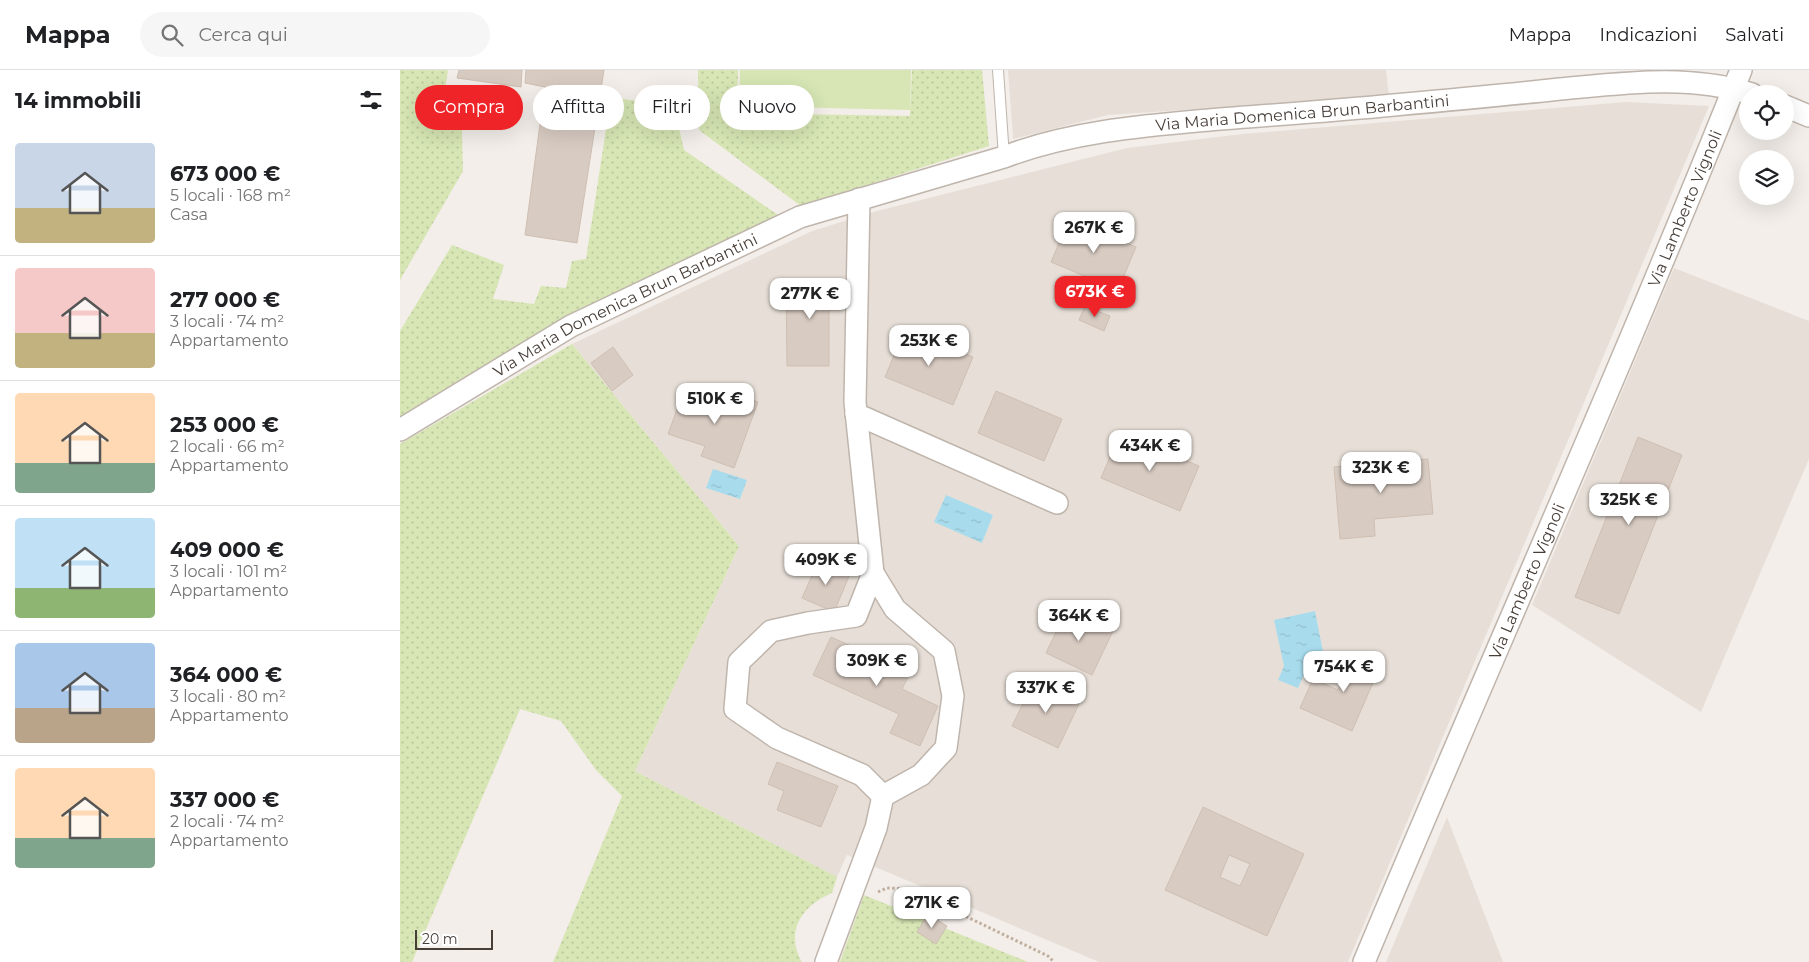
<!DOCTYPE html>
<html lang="it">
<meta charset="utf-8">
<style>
body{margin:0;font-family:Montserrat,sans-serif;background:#f6f6f6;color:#202124;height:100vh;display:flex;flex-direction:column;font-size:19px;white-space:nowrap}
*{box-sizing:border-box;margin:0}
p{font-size:16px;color:#757577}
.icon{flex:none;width:28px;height:28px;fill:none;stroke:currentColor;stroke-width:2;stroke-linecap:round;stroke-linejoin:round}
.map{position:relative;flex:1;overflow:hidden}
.panel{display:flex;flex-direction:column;background:#fff;width:400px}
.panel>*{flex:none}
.hud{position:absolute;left:15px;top:15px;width:475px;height:45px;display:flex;gap:10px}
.controls{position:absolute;left:1339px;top:15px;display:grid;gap:10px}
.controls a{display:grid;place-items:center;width:55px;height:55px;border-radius:50%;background:#fff;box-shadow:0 5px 20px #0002;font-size:25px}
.scale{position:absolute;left:15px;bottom:12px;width:78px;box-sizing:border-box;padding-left:5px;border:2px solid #473e38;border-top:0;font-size:14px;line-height:18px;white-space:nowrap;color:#473e38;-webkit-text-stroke:4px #fff;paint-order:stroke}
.price{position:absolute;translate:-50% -42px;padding:0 11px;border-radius:10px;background:#fff;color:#222;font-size:16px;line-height:32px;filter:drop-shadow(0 1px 2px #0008)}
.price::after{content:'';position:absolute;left:50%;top:30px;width:15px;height:11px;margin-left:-8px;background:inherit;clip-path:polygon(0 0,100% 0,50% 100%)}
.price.active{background:#ef2428;color:#fff}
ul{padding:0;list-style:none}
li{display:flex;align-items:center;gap:15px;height:125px;padding:0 15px}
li+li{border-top:1px solid #e0e0e0}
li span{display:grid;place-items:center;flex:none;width:140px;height:100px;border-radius:5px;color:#555}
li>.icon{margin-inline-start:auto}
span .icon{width:60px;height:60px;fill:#fffc;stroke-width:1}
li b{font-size:21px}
h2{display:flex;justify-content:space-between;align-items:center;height:60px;padding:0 15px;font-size:21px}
.tag{padding:0 18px;border-radius:22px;background:#fff;box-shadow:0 5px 20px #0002;font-size:18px;line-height:45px}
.tag.active{background:#ef2428;color:#fff}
header{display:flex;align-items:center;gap:30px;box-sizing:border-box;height:70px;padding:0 25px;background:#fff;border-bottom:1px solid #e0e0e0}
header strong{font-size:24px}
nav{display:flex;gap:28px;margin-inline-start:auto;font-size:18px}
.search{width:350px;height:45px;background:#f6f6f6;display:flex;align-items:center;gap:12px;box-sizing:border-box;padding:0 18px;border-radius:28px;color:#757577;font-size:19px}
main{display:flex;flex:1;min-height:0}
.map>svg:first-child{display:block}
.residential{fill:#e7dfd7}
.green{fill:url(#green-dots)}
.pitch{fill:#d7e6b4}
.water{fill:url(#water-ripples)}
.building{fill:#d8cbc2;stroke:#cfbfb2;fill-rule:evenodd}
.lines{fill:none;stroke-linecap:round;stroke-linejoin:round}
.service-casing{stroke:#bfb5ac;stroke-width:12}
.minor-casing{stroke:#bfb5ac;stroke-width:24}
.path{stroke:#c0ae9e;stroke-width:3;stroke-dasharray:2.5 2.5;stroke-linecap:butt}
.service{stroke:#fff;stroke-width:10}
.minor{stroke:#fff;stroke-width:21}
.labels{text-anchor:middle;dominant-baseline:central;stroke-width:5;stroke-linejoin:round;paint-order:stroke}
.street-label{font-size:16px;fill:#473e38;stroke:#fff}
</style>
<header>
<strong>Mappa</strong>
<div class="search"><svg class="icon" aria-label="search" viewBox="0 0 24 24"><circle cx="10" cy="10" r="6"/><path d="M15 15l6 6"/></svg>Cerca qui</div>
<nav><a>Mappa</a><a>Indicazioni</a><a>Salvati</a></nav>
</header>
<main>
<section class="panel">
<h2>14 immobili<svg class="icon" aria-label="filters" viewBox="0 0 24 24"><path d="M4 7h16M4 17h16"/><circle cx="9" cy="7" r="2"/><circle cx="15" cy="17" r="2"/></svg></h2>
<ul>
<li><span style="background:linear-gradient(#c9d6e8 65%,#c2b280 0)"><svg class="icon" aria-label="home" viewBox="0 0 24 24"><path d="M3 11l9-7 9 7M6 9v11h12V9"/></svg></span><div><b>673 000 €</b><p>5 locali · 168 m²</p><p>Casa</p></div></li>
<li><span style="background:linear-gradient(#f6c9c9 65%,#c2b280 0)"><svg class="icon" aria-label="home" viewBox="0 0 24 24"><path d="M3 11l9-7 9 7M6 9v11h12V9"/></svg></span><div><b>277 000 €</b><p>3 locali · 74 m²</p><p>Appartamento</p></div></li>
<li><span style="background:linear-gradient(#ffd9b3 70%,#7fa58c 0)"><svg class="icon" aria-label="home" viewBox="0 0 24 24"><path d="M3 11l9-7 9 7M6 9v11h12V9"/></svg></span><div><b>253 000 €</b><p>2 locali · 66 m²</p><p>Appartamento</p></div></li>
<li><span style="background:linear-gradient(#bfe0f5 70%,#8fb573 0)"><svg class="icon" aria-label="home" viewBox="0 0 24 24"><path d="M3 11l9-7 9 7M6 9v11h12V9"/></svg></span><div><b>409 000 €</b><p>3 locali · 101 m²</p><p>Appartamento</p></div></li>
<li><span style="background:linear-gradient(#a9c7e8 65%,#b9a48a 0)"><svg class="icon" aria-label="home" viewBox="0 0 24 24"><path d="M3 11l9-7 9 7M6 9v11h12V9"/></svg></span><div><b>364 000 €</b><p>3 locali · 80 m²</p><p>Appartamento</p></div></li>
<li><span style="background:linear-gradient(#ffd9b3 70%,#7fa58c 0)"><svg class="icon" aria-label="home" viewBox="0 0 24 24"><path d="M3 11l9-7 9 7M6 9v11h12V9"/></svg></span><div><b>337 000 €</b><p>2 locali · 74 m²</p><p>Appartamento</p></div></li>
</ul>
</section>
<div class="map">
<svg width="1409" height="892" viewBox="0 0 1409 892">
<defs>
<pattern id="green-dots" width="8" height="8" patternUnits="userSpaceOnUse" patternTransform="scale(1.25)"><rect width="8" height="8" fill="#d7e6b4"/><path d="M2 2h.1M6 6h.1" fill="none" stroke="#bac69c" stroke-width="1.8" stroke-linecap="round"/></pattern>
<pattern id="water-ripples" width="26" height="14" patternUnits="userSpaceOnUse" patternTransform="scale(1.25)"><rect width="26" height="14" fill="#a8dced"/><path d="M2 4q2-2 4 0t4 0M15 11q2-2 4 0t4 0" fill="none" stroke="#92becc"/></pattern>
</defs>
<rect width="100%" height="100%" fill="#f3eee9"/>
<path class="residential" d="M608,0H986L989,26L708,45L613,69Z
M1226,32L1309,36L948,892H699L447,785L437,807L235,701L339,476L172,274L412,161L477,141L727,78L842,64Z
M1274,198L1409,251V389L1301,642L1132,535Z
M1047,747L1103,892H986Z"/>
<path class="green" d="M0,0H48L44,26L61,29L63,101L0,210Z
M298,0H338L337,43L510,46L512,0H582L589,76L401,136L299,60Z
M211,27L274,37L284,80L381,147L0,349V261L52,175L104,195L93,229L134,234L141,216L166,218L172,191L186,189Z
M172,274L339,476L235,701L437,807L432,823C403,835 384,861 402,892H153L222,726L196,700L161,651L120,639L12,892H0V374Z
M464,825L628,892H440Z"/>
<path class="pitch" d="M340,0H511L510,40L339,36Z"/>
<path class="water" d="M313,399L347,410L340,429L306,418Z
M546,425L593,445L582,473L534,452Z
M915,541L924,587L941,594L934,609L907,598L898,618L878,610L884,596L874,550Z"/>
<path class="building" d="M59,0H122L121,17L57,8Z
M126,0H204L177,173L125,165L145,17L125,13Z
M669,149L736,177L718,220L651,192Z
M442,210V240H429V296H387L386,211Z
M685,236L710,246L704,261L679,250Z
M505,259L573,287L553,335L485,307Z
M213,277L233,305L212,321L191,293Z
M284,320L321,333L325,321L358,332L334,398L301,386L305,376L268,364Z
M596,321L662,349L644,391L578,363Z
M720,363L799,396L780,441L701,408Z
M1238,367L1282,385L1219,544L1175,527Z
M1028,389L1033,444L974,449L975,466L940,469L934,397Z
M419,490L450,504L434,542L402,528Z
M667,539L713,561L692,605L646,583Z
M431,567L510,603L502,619L538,636L520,676L490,663L499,644L413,605Z
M955,581L982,592L952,661L900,638L913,609L938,620Z
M634,611L680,632L658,678L612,656Z
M377,692L438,716L421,757L377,740L384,721L368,714Z
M803,737L904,784L867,866L765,820ZM829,785L850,794L840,816L820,807Z
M528,844L547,856L536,874L517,862Z"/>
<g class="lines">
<defs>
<path id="service" d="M598,0L604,87"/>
<g id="minor">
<path d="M1385,36L1409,46"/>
<path d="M459,129L455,332L473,503L456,546L408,553L371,561L339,592L335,639L377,668L462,705L483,726"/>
<path d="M456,344L657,433"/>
<path id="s1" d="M0,360L171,256L400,147L604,87C669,62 741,56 809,50C871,45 933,41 994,35C1050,30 1105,25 1160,19C1225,13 1289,4 1352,24"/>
<path d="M473,503L495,539L544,581L553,626L546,678L521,705L483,726"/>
<path d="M426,892L476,758L483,726"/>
<path id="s2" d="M964,892C1089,594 1221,300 1341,0"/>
</g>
</defs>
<use href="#service" class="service-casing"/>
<use href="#minor" class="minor-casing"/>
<path class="path" d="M478,822L487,818L509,819L648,886L654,892"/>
<use href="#service" class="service"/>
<use href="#minor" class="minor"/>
</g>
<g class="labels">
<g class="street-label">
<text stroke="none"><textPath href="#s1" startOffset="969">Via Maria Domenica Brun Barbantini</textPath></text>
<text stroke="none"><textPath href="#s2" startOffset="819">Via Lamberto Vignoli</textPath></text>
<text stroke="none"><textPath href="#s1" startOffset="258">Via Maria Domenica Brun Barbantini</textPath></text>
<text stroke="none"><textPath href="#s2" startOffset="414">Via Lamberto Vignoli</textPath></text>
</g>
</g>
</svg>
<div class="controls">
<a><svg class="icon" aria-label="locate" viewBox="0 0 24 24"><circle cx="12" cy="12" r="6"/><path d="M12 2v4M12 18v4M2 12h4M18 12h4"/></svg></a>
<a><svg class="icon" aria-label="layers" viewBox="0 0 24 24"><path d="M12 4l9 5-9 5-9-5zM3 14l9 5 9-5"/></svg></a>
</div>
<div class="scale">20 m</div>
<b class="price" style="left:694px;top:184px">267K €</b>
<b class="price active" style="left:695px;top:248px">673K €</b>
<b class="price" style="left:410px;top:250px">277K €</b>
<b class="price" style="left:529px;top:297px">253K €</b>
<b class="price" style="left:315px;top:355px">510K €</b>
<b class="price" style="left:750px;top:402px">434K €</b>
<b class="price" style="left:981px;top:424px">323K €</b>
<b class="price" style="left:1229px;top:456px">325K €</b>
<b class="price" style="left:426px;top:516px">409K €</b>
<b class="price" style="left:679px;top:572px">364K €</b>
<b class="price" style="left:477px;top:617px">309K €</b>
<b class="price" style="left:944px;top:623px">754K €</b>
<b class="price" style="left:646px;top:644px">337K €</b>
<b class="price" style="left:532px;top:859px">271K €</b>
<div class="hud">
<a class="tag active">Compra</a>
<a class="tag">Affitta</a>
<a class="tag">Filtri</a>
<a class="tag">Nuovo</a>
</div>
</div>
</main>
